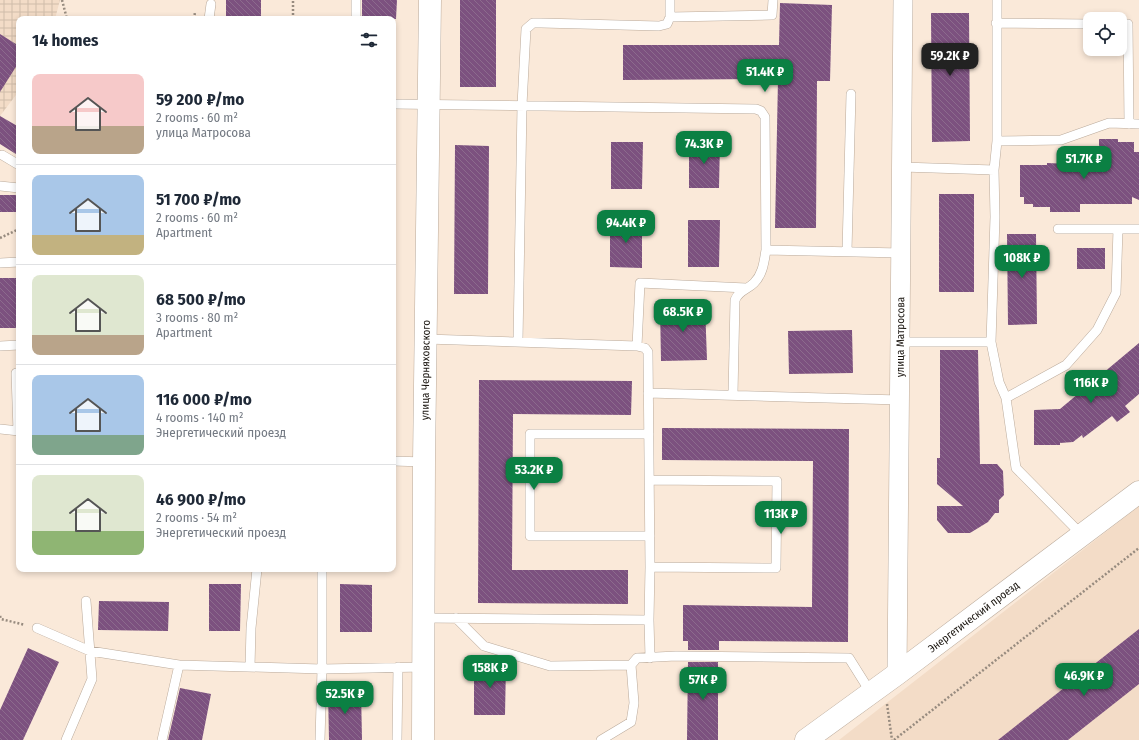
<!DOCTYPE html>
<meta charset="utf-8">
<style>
body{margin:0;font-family:"Fira Sans Condensed",sans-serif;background:#f2f2f3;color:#1f2937;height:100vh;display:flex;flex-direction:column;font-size:15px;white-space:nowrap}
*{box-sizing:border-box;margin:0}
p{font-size:13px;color:#747a83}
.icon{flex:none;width:22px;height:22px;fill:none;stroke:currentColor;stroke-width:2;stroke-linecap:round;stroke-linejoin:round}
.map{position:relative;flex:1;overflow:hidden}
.drawer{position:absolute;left:16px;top:16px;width:380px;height:556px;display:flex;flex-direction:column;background:#fff;border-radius:8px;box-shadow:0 2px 6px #0003}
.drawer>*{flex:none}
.tools{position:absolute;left:1083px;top:12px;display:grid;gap:8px}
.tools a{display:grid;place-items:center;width:44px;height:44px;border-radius:8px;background:#fff;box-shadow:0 2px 6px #0003;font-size:20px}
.price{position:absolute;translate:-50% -34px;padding:0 9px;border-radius:8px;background:#0b8043;color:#fff;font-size:13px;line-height:26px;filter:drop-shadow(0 1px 2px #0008)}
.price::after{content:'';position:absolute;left:50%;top:24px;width:12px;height:9px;margin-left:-6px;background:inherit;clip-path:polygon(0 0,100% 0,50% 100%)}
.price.on{background:#222;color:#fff}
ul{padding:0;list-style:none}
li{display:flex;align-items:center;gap:12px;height:100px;padding:0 16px}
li+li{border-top:1px solid #e0e1e3}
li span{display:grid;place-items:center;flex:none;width:112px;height:80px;border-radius:8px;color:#555}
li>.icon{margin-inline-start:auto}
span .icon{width:48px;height:48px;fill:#fffc;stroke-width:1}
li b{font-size:17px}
h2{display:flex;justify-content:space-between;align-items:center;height:48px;padding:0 16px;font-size:17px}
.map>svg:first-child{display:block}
.industrial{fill:url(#industrial-grid)}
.built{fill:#f3dcc7}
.building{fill:url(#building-back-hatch)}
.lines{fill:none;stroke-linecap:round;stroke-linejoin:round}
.service-casing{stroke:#baaa9b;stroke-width:10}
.minor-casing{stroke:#baaa9b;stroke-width:20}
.tertiary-casing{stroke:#baaa9b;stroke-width:23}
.path{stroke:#978b7f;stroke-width:2.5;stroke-dasharray:2 2;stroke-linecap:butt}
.service{stroke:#fff;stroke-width:9}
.minor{stroke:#fff;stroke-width:19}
.tertiary{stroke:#fff;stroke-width:22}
.labels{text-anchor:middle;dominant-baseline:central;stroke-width:4;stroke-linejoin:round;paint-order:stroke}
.street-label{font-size:11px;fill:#18130d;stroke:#fff}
</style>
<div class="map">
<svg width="1139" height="740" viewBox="0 0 1139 740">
<defs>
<pattern id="industrial-grid" width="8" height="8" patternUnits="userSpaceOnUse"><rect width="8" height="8" fill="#f3dcc7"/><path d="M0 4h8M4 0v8" fill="none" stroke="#d0bcaa"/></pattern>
<pattern id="building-back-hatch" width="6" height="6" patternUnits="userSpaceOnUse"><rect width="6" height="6" fill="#7c517f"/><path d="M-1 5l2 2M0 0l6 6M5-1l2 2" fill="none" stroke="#8c6b8d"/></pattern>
</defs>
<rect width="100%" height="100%" fill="#fae9d9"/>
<path class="industrial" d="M0,0H60L55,19H19V91L0,116Z"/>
<path class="built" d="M1139,506V740H839Z"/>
<path class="building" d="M226,0H261V19H226Z
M362,0H397L396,19H362Z
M460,0H496V87H460Z
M780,3L832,5L830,81H817L816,228H775L778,79L623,80V45H779Z
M931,13H969L970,141L932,142Z
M0,34L19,46V62L0,92Z
M0,116L19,127V156L0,144Z
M1099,139H1118V142H1134V152H1139V200L1132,197V204H1080V212H1050V207H1033V204H1024V197H1020V165H1047V163L1093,165V162H1099Z
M611,142H643L642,189H611Z
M689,142H720L719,188H689Z
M455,145L489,146L488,294H454Z
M939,194H974V292H939Z
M0,195H19V212H0Z
M610,220H642V268L610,267Z
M688,220H720L719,267H688Z
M1007,234H1036L1037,324L1008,325Z
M1077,248H1105V269H1077Z
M0,278H19V328H0Z
M705,305L707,360L661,361L660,306Z
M852,330L853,373L789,374L788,331Z
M1139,343V394L1125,406L1130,412L1117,422L1112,416L1083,438L1082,435L1073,442L1060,443V445H1034V410L1060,409Z
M940,350H978L980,464H997L1003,471L1004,495L999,500V513H995L988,522L970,533H948L937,520V506H963L937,484V458H940Z
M479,380L632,381L631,415L513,414L512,570H628V604L478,603Z
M662,428L849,429L848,642L719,641V650H688V641H683V605L812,607L813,461L662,460Z
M209,584H241L240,631H209Z
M340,584L372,585V632H340Z
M99,601L169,602L168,631L98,630Z
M1139,629V684L1068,740H998Z
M28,648L59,662L23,740H0V710Z
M688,662H718V740H687Z
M474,664H506L505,715H474Z
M180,688L211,694L202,740H168Z
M361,690L362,740H329L328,691Z"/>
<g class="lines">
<defs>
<path id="service" d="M670,17L772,15L773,0
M209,19L211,4
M356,19V0
M996,23L1090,24
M1120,24H1128L1129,124
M393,104L756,109L761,111L765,117L766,250L901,253
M997,141L1061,140L1109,123L1139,124
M2,155L19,165
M902,167L994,170
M0,186L19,188
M1058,229H1139
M847,251L851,94
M0,263L19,262
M426,339L637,346L645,348L648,352L650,567
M518,342L522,105L526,29L533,23H541L659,26L667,24L670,17V0
M900,342H991L999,382L1006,398
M991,342L995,217L994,170L997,141V0
M0,346L19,345
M637,346L640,283L746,288
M648,393L900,400
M733,394L735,300C739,290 747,290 754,283C763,274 764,262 766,250
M0,429L19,431
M18,431L16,373H19
M649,434H530V536H650
M393,461L424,462
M1082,535L1016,468L1006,398L1066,365L1097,330L1116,293L1118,229
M322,569V669L424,667
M424,618L649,620L650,567L776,568L777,481L650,480
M456,618L484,646L550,666L631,665
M649,620L650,658
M37,628L90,651L179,665
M250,667L251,628L257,569
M66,740L92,679L86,601
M162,740L179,665L322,669L320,740
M397,740L398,667
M601,740L631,722L634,703L631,665L637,658L676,656L849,658L871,693"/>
<g id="minor">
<path id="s1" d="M897,674L903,0"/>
</g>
<g id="tertiary">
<path id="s2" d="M423,740L424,462L430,0"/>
<path id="s3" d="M806,740L897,674L1139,492"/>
</g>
</defs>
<use href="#service" class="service-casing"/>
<use href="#minor" class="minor-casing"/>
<use href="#tertiary" class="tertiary-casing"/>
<path class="path" d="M62,0L67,19
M194,19L195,12
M293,19V0
M0,238L19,229
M0,616L1,619L25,625
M887,704L892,740
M894,740L1139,548"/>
<use href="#service" class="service"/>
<use href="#minor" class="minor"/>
<use href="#tertiary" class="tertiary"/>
</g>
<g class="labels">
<g class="street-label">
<text stroke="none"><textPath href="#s1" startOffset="337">улица Матросова</textPath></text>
<text stroke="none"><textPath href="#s2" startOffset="370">улица Черняховского</textPath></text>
<text stroke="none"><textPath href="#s3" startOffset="208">Энергетический проезд</textPath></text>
</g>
</g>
</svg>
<div class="tools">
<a><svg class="icon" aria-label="locate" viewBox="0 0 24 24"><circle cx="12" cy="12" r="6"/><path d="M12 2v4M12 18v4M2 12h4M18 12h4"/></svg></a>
</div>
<b class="price on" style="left:950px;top:77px">59.2K ₽</b>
<b class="price" style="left:765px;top:93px">51.4K ₽</b>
<b class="price" style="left:704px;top:165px">74.3K ₽</b>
<b class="price" style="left:1084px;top:180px">51.7K ₽</b>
<b class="price" style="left:626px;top:244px">94.4K ₽</b>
<b class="price" style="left:1022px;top:279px">108K ₽</b>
<b class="price" style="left:683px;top:333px">68.5K ₽</b>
<b class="price" style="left:1091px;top:404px">116K ₽</b>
<b class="price" style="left:534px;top:491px">53.2K ₽</b>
<b class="price" style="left:781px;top:535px">113K ₽</b>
<b class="price" style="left:490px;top:689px">158K ₽</b>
<b class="price" style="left:1084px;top:697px">46.9K ₽</b>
<b class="price" style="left:703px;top:701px">57K ₽</b>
<b class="price" style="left:345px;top:715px">52.5K ₽</b>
<section class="drawer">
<h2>14 homes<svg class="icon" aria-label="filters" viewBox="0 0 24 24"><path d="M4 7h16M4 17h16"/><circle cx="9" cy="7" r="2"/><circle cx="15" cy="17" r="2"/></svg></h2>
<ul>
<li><span style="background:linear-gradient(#f6c9c9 65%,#b9a48a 0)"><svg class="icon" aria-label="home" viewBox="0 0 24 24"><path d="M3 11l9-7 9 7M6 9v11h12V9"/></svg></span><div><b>59 200 ₽/mo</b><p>2 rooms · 60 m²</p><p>улица Матросова</p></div></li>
<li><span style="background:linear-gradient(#a9c7e8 75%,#c2b280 0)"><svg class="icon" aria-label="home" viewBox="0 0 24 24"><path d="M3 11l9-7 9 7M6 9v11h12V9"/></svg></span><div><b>51 700 ₽/mo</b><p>2 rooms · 60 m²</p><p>Apartment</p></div></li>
<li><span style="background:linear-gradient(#dfe7d0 75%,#b9a48a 0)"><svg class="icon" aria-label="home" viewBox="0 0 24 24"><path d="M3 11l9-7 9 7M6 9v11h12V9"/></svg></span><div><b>68 500 ₽/mo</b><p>3 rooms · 80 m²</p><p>Apartment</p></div></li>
<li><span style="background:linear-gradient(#a9c7e8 75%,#7fa58c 0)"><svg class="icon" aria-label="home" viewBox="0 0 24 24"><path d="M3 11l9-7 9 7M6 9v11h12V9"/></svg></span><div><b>116 000 ₽/mo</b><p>4 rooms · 140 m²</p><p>Энергетический проезд</p></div></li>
<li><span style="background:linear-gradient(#dfe7d0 70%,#8fb573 0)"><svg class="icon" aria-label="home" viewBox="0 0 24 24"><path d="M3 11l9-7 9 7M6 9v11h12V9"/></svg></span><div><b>46 900 ₽/mo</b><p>2 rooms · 54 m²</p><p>Энергетический проезд</p></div></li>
</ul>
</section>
</div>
